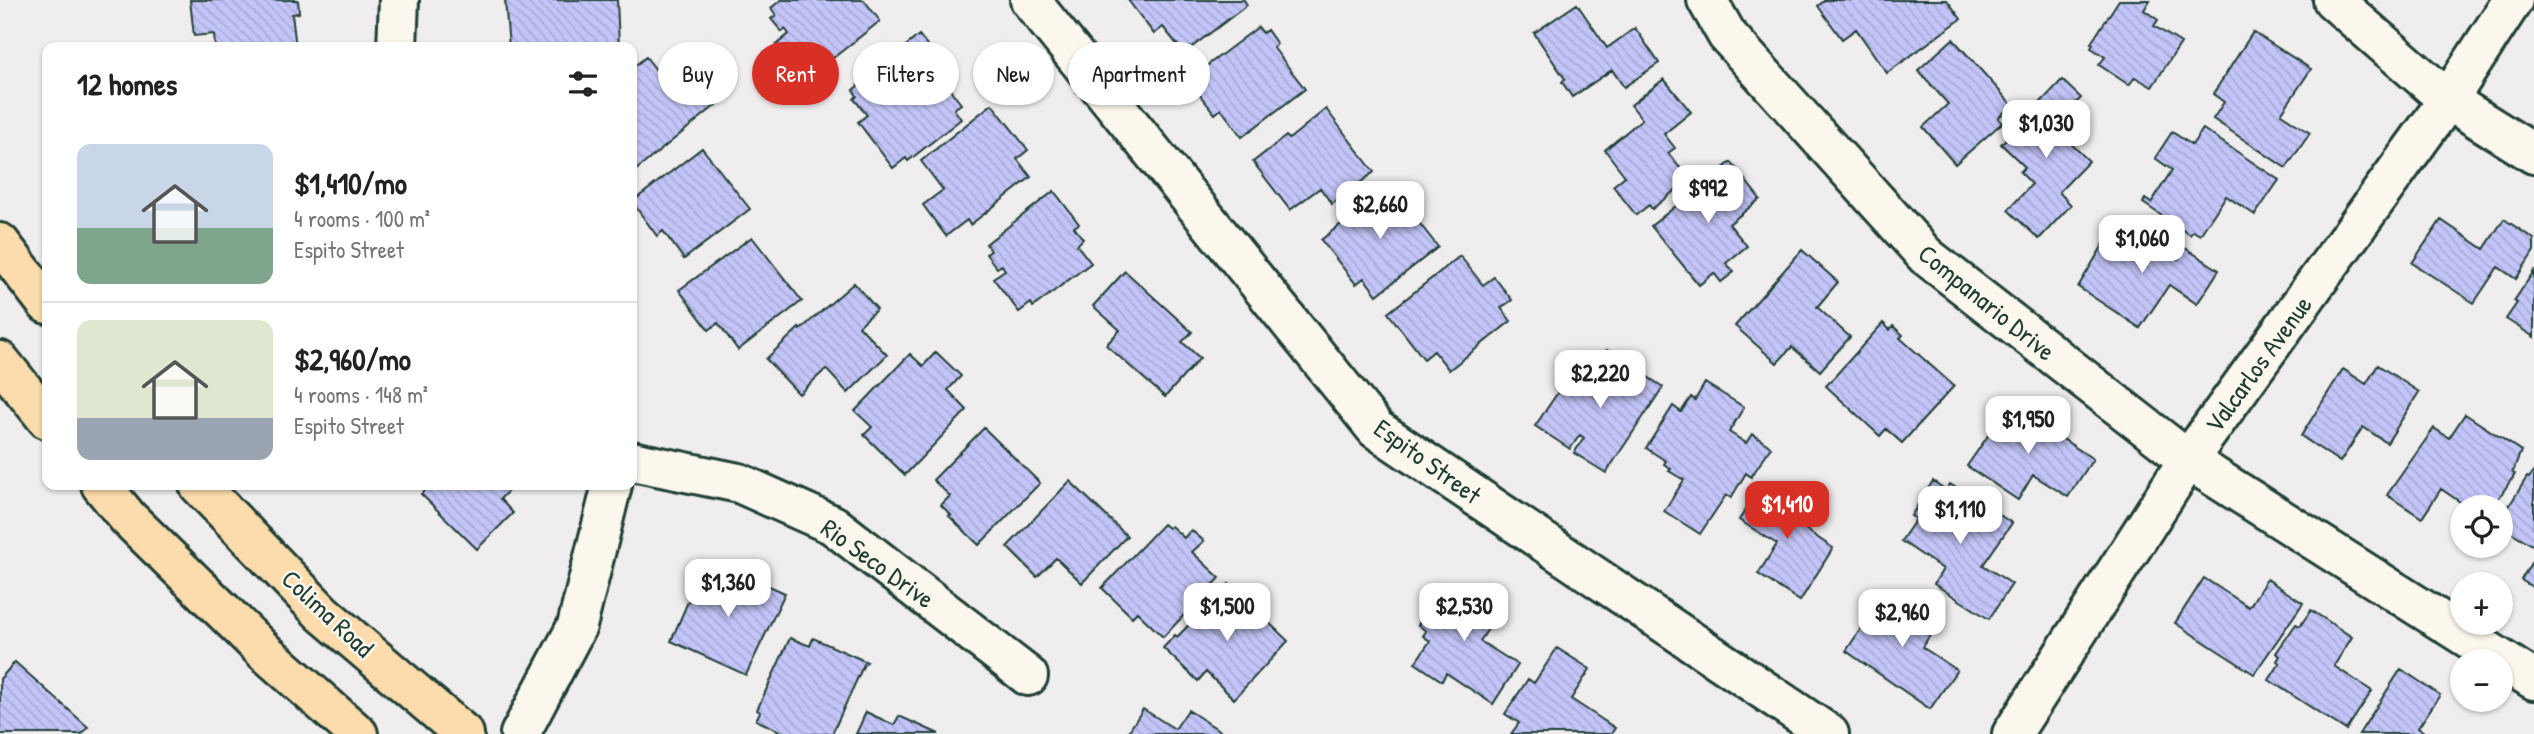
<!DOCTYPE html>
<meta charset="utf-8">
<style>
body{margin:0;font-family:"Patrick Hand",sans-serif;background:#f6f6f6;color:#222;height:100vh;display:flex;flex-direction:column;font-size:26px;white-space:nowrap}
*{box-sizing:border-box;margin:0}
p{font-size:23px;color:#767676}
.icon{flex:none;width:38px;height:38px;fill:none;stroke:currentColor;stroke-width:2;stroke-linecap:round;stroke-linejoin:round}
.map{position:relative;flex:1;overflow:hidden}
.drawer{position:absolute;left:42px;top:42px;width:595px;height:448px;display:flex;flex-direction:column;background:#fff;border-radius:14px;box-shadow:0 2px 5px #0004}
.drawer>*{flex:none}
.hud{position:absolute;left:658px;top:42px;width:665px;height:63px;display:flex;gap:14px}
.fabs{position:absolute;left:2450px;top:495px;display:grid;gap:14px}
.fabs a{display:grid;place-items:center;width:63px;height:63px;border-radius:50%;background:#fff;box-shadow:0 2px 5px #0004;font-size:35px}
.price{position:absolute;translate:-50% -60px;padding:0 16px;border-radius:14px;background:#fff;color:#222;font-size:23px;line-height:46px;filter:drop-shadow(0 2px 4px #0008)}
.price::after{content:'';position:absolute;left:50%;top:42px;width:21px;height:16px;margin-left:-10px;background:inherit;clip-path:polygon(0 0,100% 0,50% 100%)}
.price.current{background:#d93025;color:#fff}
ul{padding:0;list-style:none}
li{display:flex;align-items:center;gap:21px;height:175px;padding:0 35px}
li+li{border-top:2px solid #e0e0e0}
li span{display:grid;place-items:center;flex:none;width:196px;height:140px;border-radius:14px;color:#555}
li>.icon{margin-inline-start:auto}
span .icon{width:84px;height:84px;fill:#fffc;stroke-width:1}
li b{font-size:30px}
h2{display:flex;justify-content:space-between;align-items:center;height:84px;padding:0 35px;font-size:30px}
.pill{padding:0 24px;border-radius:32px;background:#fff;box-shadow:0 2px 5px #0004;font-size:24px;line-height:63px}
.pill.current{background:#d93025;color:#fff}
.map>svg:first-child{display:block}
.building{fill:url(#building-back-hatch);stroke:#1f3d34;stroke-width:2}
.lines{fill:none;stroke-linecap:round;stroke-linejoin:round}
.minor-casing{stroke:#1f3d34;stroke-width:44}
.major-casing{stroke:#1f3d34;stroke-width:44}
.minor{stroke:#fbf7ec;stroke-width:38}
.major{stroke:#fcdcac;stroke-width:38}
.labels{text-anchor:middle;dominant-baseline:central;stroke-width:5;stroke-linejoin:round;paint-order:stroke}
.street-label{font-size:26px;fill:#1f3d34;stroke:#fbf7ec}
</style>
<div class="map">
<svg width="2534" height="734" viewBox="0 0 2534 734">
<defs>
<pattern id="building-back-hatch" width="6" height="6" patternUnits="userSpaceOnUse" patternTransform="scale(1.75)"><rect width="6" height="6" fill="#c3c5f8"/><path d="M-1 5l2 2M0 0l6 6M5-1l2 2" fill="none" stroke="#a7aad5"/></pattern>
</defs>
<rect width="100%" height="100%" fill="#f0edee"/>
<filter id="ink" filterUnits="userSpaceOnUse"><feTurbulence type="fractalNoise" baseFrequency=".0143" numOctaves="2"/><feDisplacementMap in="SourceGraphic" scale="14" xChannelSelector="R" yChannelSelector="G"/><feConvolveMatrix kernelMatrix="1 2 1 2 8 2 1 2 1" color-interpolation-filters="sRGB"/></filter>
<g filter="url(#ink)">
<path class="building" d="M190,0H298L299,13L292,14L296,47H215L214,34L194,36Z
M505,0H617L619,47H509Z
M781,0H864L880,21L818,70L815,67L801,77L776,45L789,34L785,29L782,32L771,19L776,15L771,8Z
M1128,0H1244L1247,5L1184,53L1163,27L1154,34Z
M1825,0H1947L1961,19L1887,73L1856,29L1842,39L1818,6Z
M2119,0H2150L2144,10L2158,20L2154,26L2181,43L2152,87L2135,77L2129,85L2099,65L2105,57L2091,48L2093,44L2091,43Z
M1577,4L1607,48L1635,28L1659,63L1624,87L1612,70L1572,97L1562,82L1565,79L1534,33Z
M1258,27L1263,33L1267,30L1277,44L1273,47L1305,89L1242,137L1221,109L1215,114L1188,80Z
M2253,32L2311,69L2281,114L2310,133L2286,168L2213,119L2224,102L2213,94Z
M919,35L956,81L948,87L961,104L954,109L961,119L908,161L906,158L893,168L858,122L867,115L854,99L857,96L853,90Z
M1953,39L2012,105L1998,118L2002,123L1955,164L1923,127L1948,104L1918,70Z
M646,57L678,98L709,74L727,96L635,171L632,168V68Z
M1664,79L1691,112L1664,134L1675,148L1668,153L1689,179L1652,209L1649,205L1636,215L1613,186L1625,176L1605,150L1642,119L1631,105Z
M2062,80L2081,98L2065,114L2077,125L2065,138L2089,161L2059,192L2071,205L2039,239L2008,210L2032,184L2020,172L2025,167L2001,144Z
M992,104L1028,150L1017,159L1031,177L970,225L967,220L946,236L923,205L943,190L921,161Z
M1326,109L1374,172L1332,204L1320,188L1290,210L1253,162L1286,136L1289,139Z
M2203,129L2279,180L2255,215L2226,196L2200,235L2193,231L2190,235L2143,203L2145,199L2151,203L2172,170L2155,158L2172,132L2192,145Z
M702,148L750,209L684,259L663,231L657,236L632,202Z
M1731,162L1760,199L1729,224L1747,246L1726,263L1734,272L1721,282L1714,273L1699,285L1651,226Z
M1389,186L1395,192L1398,190L1409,203L1406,206L1438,247L1377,295L1364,278L1356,284L1321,240Z
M1054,191L1079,224L1074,227L1083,239L1077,245L1091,263L1033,307L1031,303L1019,312L993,278L1005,270L1002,265L997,268L986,254L991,251L986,244Z
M2504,219L2534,239V251L2516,279L2498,267L2474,303L2412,263L2441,220L2484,249Z
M2118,220L2178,259L2185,248L2219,270L2197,304L2169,285L2140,328L2078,287Z
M752,237L802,301L738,350L718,323L709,330L679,290Z
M1802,250L1838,282L1817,307L1850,337L1820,371L1792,347L1777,363L1735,326Z
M1460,256L1483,285L1494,277L1512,300L1501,308L1511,321L1449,370L1434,351L1424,359L1388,313Z
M1125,271L1192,332L1182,342L1200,358L1165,397L1106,345L1120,330L1093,306Z
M2534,271V337L2506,319L2517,303L2514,301Z
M854,283L877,309L859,326L887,355L848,393L826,369L799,394L766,359L799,328L800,330Z
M1883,323L1890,330L1893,326L1903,335L1900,338L1954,386L1902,443L1886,429L1880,436L1826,386Z
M1607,350L1663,387L1606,473L1574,453L1584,438L1580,435L1570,449L1535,426L1576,366L1590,375Z
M936,352L961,376L948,390L967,410L905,475L864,435L872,427L855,411L910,354L923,366Z
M2378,365L2419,392L2387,443L2363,427L2340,462L2301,436L2343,369L2366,384Z
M1705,383L1744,407L1729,432L1746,443L1752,434L1771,447L1751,477L1746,473L1731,498L1726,495L1700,534L1664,511L1684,480L1669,471L1671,469L1664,464L1666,461L1646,448L1673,406L1681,412L1691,397L1695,400Z
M2010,404L2093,459L2068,497L2033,475L2018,500L1967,466Z
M2465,414L2521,451L2512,473L2515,474L2492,508H2469L2441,489L2422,518L2387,495L2434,428L2449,438Z
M984,428L1040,483L979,545L949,516L951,515L941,505L950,496L933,480Z
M2534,471V546L2501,526V519L2527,477L2529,478Z
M1070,481L1127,536L1082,583L1056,558L1037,577L1007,547Z
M1933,481L1946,490L1950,484L2012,523L1983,565L2012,584L1989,619L1934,584L1943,569L1901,541L1916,519L1911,516Z
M1764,482L1815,513L1805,529L1833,548L1800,601L1758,574L1777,544L1739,520Z
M430,485H514L500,499L513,513L477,549L421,494Z
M1163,524L1168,528L1171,526L1184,538L1191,530L1204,541L1192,552L1220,578L1163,637L1137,612L1132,617L1102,588Z
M2534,558V588L2521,580Z
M702,569L735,584L740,573L785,593L746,675L671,641Z
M2204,578L2249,607L2267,579L2303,603L2254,674L2175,623Z
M1445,583L1454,589L1457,584L1500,611L1480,641L1518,665L1493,704L1446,673L1442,681L1415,663L1430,641L1423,636L1426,631L1418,625Z
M1229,584L1288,641L1234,699L1206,672L1198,681L1163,648L1175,635L1177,637Z
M1887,590L1902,600L1906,595L1918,603L1915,608L1938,624L1922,647L1957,670L1930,709L1846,651Z
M2311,610L2352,637L2334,666L2372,691L2346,730L2269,680L2280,663L2277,661L2280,656L2276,653L2296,624L2300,626Z
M790,638L810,646L813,638L867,662L864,664L832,734H786L756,720L760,712L757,710Z
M1557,648L1590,669L1571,699L1615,728L1611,734H1511L1519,723L1505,714L1528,679L1534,683Z
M15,662L88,727L82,734H0V679Z
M2401,669L2440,695L2418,728L2427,734H2359Z
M1143,709L1175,729L1188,710L1225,734H1127Z
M866,712L894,725L899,716L939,734H856Z"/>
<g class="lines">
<defs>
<path id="minor" d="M1030,0L1376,429L1829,734
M1707,0L1727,35L1926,256L2188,460L2534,680
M2333,0L2448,100L2534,154
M397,47L399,0
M632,461L739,483L833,525L1028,676
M520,734L577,626L612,485
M2012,734L2188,460L2448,100L2513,0"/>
<path id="major" d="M0,243L47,304
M0,361L47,419
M101,485L128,518L266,653L358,734
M199,485L322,613L464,734"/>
</defs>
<use href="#minor" class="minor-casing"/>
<use href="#major" class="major-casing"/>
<use href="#minor" class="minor"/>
<use href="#major" class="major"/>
</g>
</g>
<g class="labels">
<g class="street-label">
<text transform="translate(1987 302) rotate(39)">Companario Drive</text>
<text transform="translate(2258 364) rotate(-54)">Valcarlos Avenue</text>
<text transform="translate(1428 461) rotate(36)">Espito Street</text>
<text transform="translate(878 563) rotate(36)">Rio Seco Drive</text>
<text transform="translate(328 613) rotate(43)">Colima Road</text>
</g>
</g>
</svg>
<div class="fabs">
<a><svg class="icon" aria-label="locate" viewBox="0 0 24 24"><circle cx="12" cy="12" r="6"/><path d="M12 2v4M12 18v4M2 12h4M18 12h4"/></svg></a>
<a>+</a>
<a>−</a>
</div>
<b class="price" style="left:2046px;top:160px">$1,030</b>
<b class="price" style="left:1708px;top:225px">$992</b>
<b class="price" style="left:1380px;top:241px">$2,660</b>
<b class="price" style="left:2142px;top:275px">$1,060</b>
<b class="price" style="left:1600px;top:410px">$2,220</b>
<b class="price" style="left:2028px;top:456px">$1,950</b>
<b class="price current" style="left:1787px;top:541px">$1,410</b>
<b class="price" style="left:1960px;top:546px">$1,110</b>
<b class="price" style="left:728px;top:619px">$1,360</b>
<b class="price" style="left:1227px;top:643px">$1,500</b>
<b class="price" style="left:1464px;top:643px">$2,530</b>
<b class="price" style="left:1902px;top:649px">$2,960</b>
<div class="hud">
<a class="pill">Buy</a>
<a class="pill current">Rent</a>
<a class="pill">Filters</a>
<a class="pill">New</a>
<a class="pill">Apartment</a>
</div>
<section class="drawer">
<h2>12 homes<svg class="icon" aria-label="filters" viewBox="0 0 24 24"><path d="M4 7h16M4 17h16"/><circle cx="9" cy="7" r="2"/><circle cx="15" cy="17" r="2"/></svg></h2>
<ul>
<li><span style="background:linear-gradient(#c9d6e8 60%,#7fa58c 0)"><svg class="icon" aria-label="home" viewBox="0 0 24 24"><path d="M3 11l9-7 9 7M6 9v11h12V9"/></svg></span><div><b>$1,410/mo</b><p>4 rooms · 100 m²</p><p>Espito Street</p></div></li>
<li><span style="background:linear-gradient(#dfe7d0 70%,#9aa5b1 0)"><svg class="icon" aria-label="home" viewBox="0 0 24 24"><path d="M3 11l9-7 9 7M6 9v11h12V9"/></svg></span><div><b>$2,960/mo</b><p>4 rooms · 148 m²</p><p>Espito Street</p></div></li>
</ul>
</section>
</div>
